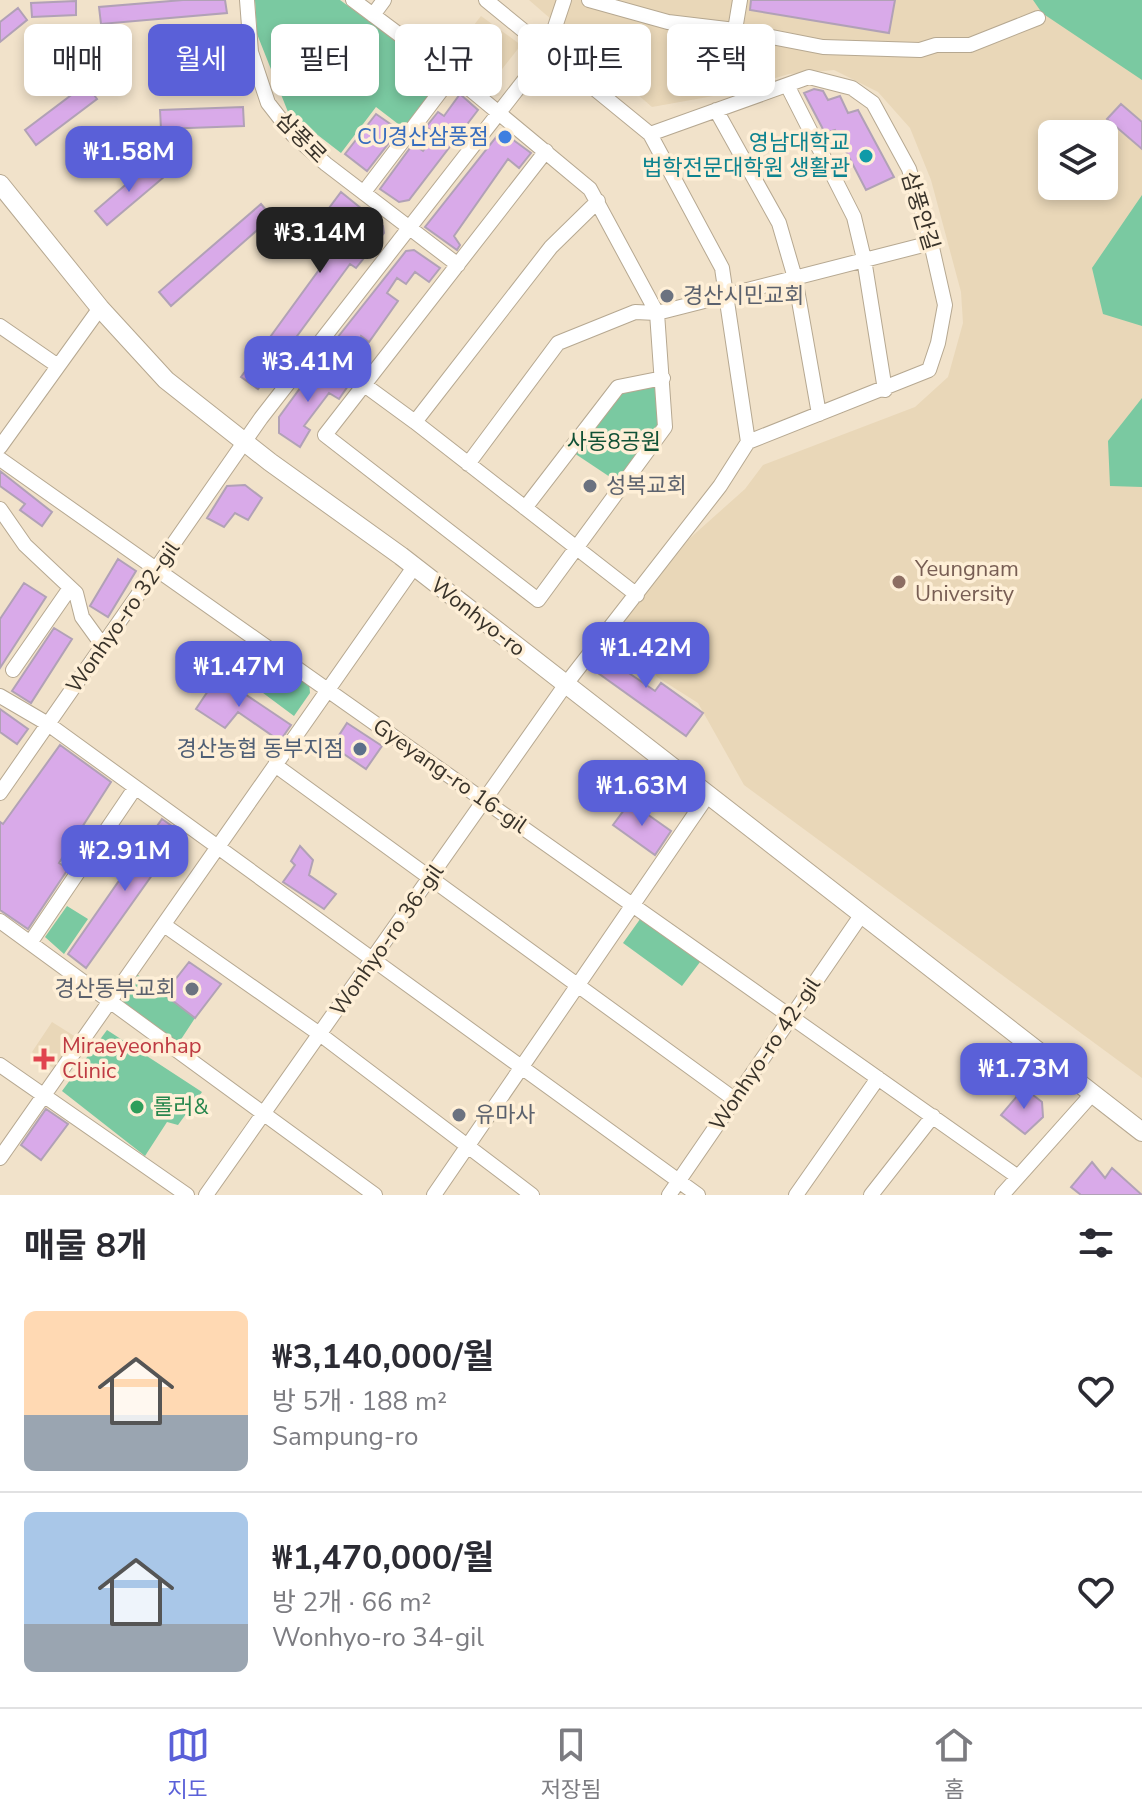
<!DOCTYPE html>
<html lang="ko">
<meta charset="utf-8">
<style>
body{margin:0;font-family:"Nunito Sans","Noto Sans KR",sans-serif;background:#f2f2f3;color:#2b2b33;height:100vh;display:flex;flex-direction:column;font-size:30px;white-space:nowrap}
*{box-sizing:border-box;margin:0}
p{font-size:26px;color:#7c7c81}
.icon{flex:none;width:44px;height:44px;fill:none;stroke:currentColor;stroke-width:2;stroke-linecap:round;stroke-linejoin:round}
.map{position:relative;height:1195px;overflow:hidden}
.panel{display:flex;flex-direction:column;background:#fff;flex:1}
.panel>*{flex:none}
.banner{position:absolute;left:24px;top:24px;width:1094px;height:72px;display:flex;gap:16px}
.buttons{position:absolute;left:1038px;top:120px;display:grid;gap:16px}
.buttons a{display:grid;place-items:center;width:80px;height:80px;border-radius:12px;background:#fff;box-shadow:0 4px 12px #0003;font-size:40px}
.price{position:absolute;translate:-50% -68px;padding:0 18px;border-radius:16px;background:#5a60d8;color:#fff;font-size:26px;line-height:52px;filter:drop-shadow(0 2px 4px #0008)}
.price::after{content:'';position:absolute;left:50%;top:48px;width:24px;height:18px;margin-left:-12px;background:inherit;clip-path:polygon(0 0,100% 0,50% 100%)}
.price.active{background:#222;color:#fff}
ul{padding:0;list-style:none}
li{display:flex;align-items:center;gap:24px;height:200px;padding:0 24px}
li+li{border-top:2px solid #e1e1e2}
li span{display:grid;place-items:center;flex:none;width:224px;height:160px;border-radius:12px;color:#555}
li>.icon{margin-inline-start:auto}
span .icon{width:96px;height:96px;fill:#fffc;stroke-width:1}
li b{font-size:34px}
h2{display:flex;justify-content:space-between;align-items:center;height:96px;padding:0 24px;font-size:34px}
.chip{padding:0 28px;border-radius:12px;background:#fff;box-shadow:0 4px 12px #0003;font-size:28px;line-height:72px}
.chip.active{background:#5a60d8;color:#fff}
.dock{display:flex;justify-content:space-around;align-items:center;height:112px;border-top:2px solid #e1e1e2;background:#fff;font-size:22px;color:#7c7c81}
.dock a{display:grid;justify-items:center;gap:4px}
.dock .active{color:#5a60d8}
.map>svg:first-child{display:block}
.built{fill:#e9d7b8;fill-rule:evenodd}
.green{fill:#7ac9a1}
.building{fill:#d9aae9;stroke:#b1a1b6;stroke-width:2}
.lines{fill:none;stroke-linecap:round;stroke-linejoin:round}
.minor-casing{stroke:#b6a891;stroke-width:16}
.major-casing{stroke:#b6a891;stroke-width:20}
.minor{stroke:#fff;stroke-width:14}
.major{stroke:#fff;stroke-width:18}
.shop-dot{fill:#3f7fe0;stroke:#feefd7;stroke-width:3}
.culture-dot{fill:#0f9aa8;stroke:#feefd7;stroke-width:3}
.worship-dot{fill:#6b7280;stroke:#feefd7;stroke-width:3}
.education-dot{fill:#8d6e63;stroke:#feefd7;stroke-width:3}
.service-dot{fill:#5c6f8a;stroke:#feefd7;stroke-width:3}
.health-dot{fill:#e0444e;stroke:#feefd7;stroke-width:3}
.leisure-dot{fill:#2e9e5b;stroke:#feefd7;stroke-width:3}
.labels{text-anchor:middle;dominant-baseline:central;stroke-width:7;stroke-linejoin:round;paint-order:stroke}
.shop-label{font-size:22px;fill:#366cbe;stroke:#feefd7;text-anchor:end}
.street-label{font-size:22px;fill:#39332a;stroke:#feefd7}
.culture-label{font-size:22px;fill:#0d838f;stroke:#feefd7;text-anchor:end}
.worship-label{font-size:22px;fill:#5b616d;stroke:#feefd7;text-anchor:start}
.park-label{font-size:22px;fill:#115136;stroke:#feefd7}
.education-label{font-size:22px;fill:#785e54;stroke:#feefd7;text-anchor:start}
.service-label{font-size:22px;fill:#4e5e75;stroke:#feefd7;text-anchor:end}
.health-label{font-size:22px;fill:#be3a42;stroke:#feefd7;text-anchor:start}
.leisure-label{font-size:22px;fill:#27864d;stroke:#feefd7;text-anchor:start}
</style>
<div class="map">
<svg width="1142" height="1195" viewBox="0 0 1142 1195">
<rect width="100%" height="100%" fill="#f1e2ca"/>
<path class="built" d="M529,0H1142V1078L744,785L698,703L657,677L621,625L689,539L745,489L763,465L915,407L948,377L963,323L961,292L931,180L910,128L878,92L834,70L789,74L719,95L652,107ZM1052,134H1104V186H1052Z
M481,16L521,45L484,92L445,62Z
M52,1022L76,1037L53,1068L32,1052Z"/>
<path class="green" d="M255,0H340L444,76L406,130L376,107L341,153L288,112L257,34Z
M1033,0H1142V80L1042,13Z
M1142,195V326L1103,314L1092,268Z
M659,384L662,424L619,483L571,451L619,390Z
M1142,398V487L1110,486L1108,441Z
M259,642L309,682L310,693L294,716L235,672Z
M67,906L88,919L64,954L45,937Z
M643,915L703,958L682,986L623,943Z
M134,972L195,1018L176,1047L117,1004Z
M107,1030L202,1092L178,1125L167,1122L145,1156L62,1091Z"/>
<path class="building" d="M183,0H225L227,13L101,24L99,7Z
M751,0H895L889,33L750,10Z
M76,1V15L32,17L31,3Z
M18,8L27,20L0,42V22Z
M86,84L97,99L36,145L25,130Z
M814,89L823,91L828,100L840,96L848,113L858,110L894,177L866,190L835,130L825,133L804,93Z
M460,94L478,110L409,200L399,202L380,189L413,144L423,151L436,134L426,127L438,112L444,116Z
M1121,104L1142,122V149L1107,119Z
M243,107L244,126L161,129L160,110Z
M376,114L399,130L367,171L345,154Z
M501,131L531,153L519,168L508,159L454,236L460,245L457,250L425,227Z
M151,163L164,177L107,225L95,211Z
M341,192L383,226L384,233L356,268L350,264L258,389L241,377L329,256L300,226L317,210L323,216Z
M261,204L272,217L171,306L159,292Z
M414,250L440,268L429,282L415,272L406,284L397,278L387,293L398,301L369,342L361,336L349,361L330,347L406,251Z
M323,367L348,386L339,399L329,393L304,426L310,430L300,447L279,433V417L314,369Z
M0,471L52,512L42,526L20,510L25,504L0,486Z
M245,485L262,498L248,520L235,513L224,527L207,518L227,486Z
M118,559L136,571L108,617L90,606Z
M24,583L46,597L0,668V619Z
M54,628L72,639L31,703L12,691Z
M614,639L629,651L626,655L631,658L623,669L655,691L661,683L703,713L686,736L591,668Z
M218,676L291,725L280,741L238,712L225,728L196,709Z
M0,709L28,729L17,744L0,732Z
M347,723L382,746L366,769L332,746Z
M60,745L111,782L59,863L68,869L28,929L0,910V822L3,824Z
M630,802L671,831L655,855L613,825Z
M162,819L182,833L86,968L68,954Z
M300,846L313,860L309,875L336,894L324,909L283,882L295,865L291,861Z
M189,962L221,984L195,1018L164,994Z
M1024,1088L1042,1102L1043,1117L1025,1134L1001,1115Z
M46,1109L68,1124L41,1160L21,1145Z
M1092,1162L1105,1178L1112,1168L1142,1195H1081L1071,1187Z"/>
<g class="lines">
<defs>
<path id="minor" d="M247,0L251,52L268,103L293,135L326,164L458,265
M353,0L453,75L590,189L657,313L665,427L538,600L325,435L546,151
M589,0L668,22L735,30L740,0
M373,15L384,0
M735,30L823,47L920,50L936,45H970L1038,18
M787,85L854,217L864,259L885,390
M716,110L779,223L795,278L819,414
M650,134L809,77L852,88L873,103L909,169L931,243L945,305L938,343L929,370L748,442
M364,192L453,75
M0,326L58,366
M314,348L415,422L637,595
M415,422L551,247L598,201
M0,447L100,308
M0,459L1018,1177
M468,464L558,343L635,312L657,313L931,243
M525,508L618,387L663,378
M0,509L25,545L76,593L82,617L103,646
M13,670L70,588
M0,696L48,724L698,1195
M275,765L734,1099
M0,793L261,418L547,51L564,0
M0,921L375,1195
M164,925L321,1035L532,1195
M30,943L135,788
M0,1065L187,1195
M0,1158L414,567
M206,1195L566,684L720,486L748,442L722,268L650,134L486,0
M434,1195L708,795
M669,1195L862,914
M796,1195L878,1078
M871,1195L933,1116
M1002,1195L1093,1093"/>
<path id="major" d="M0,184L100,308L166,380L270,462L401,556L1142,1132"/>
</defs>
<use href="#minor" class="minor-casing"/>
<use href="#major" class="major-casing"/>
<use href="#minor" class="minor"/>
<use href="#major" class="major"/>
</g>
<circle class="shop-dot" cx="505" cy="137" r="8"/>
<circle class="culture-dot" cx="866" cy="156" r="8"/>
<g class="worship-dot">
<circle cx="667" cy="296" r="8"/>
<circle cx="590" cy="486" r="8"/>
<circle cx="192" cy="989" r="8"/>
<circle cx="459" cy="1115" r="8"/>
</g>
<circle class="education-dot" cx="899" cy="582" r="8"/>
<circle class="service-dot" cx="360" cy="749" r="8"/>
<path class="health-dot" d="M40 1047h8v8h8v8h-8v8h-8v-8h-8v-8h8z"/>
<circle class="leisure-dot" cx="137" cy="1107" r="8"/>
<g class="labels">
<g class="shop-label">
<text x="489" y="137">CU경산삼풍점</text>
</g>
<g class="street-label">
<text transform="translate(301 138) rotate(45)">삼풍로</text>
<text transform="translate(920 211) rotate(73)">삼풍안길</text>
<text transform="translate(123 617) rotate(-55)">Wonhyo-ro 32-gil</text>
<text transform="translate(478 617) rotate(38)">Wonhyo-ro</text>
<text transform="translate(450 776) rotate(35)">Gyeyang-ro 16-gil</text>
<text transform="translate(387 940) rotate(-55)">Wonhyo-ro 36-gil</text>
<text transform="translate(765 1054) rotate(-56)">Wonhyo-ro 42-gil</text>
</g>
<g class="culture-label">
<text x="850" y="143">영남대학교<tspan x="850" dy="25">법학전문대학원 생활관</tspan></text>
</g>
<g class="worship-label">
<text x="683" y="296">경산시민교회</text>
<text x="606" y="486">성복교회</text>
<text x="176" y="989" text-anchor="end">경산동부교회</text>
<text x="475" y="1115">유마사</text>
</g>
<g class="park-label">
<text x="614" y="442">사동8공원</text>
</g>
<g class="education-label">
<text x="915" y="569">Yeungnam<tspan x="915" dy="25">University</tspan></text>
</g>
<g class="service-label">
<text x="344" y="749">경산농협 동부지점</text>
</g>
<g class="health-label">
<text x="62" y="1046">Miraeyeonhap<tspan x="62" dy="25">Clinic</tspan></text>
</g>
<g class="leisure-label">
<text x="153" y="1107">롤러&amp;</text>
</g>
</g>
</svg>
<div class="buttons">
<a><svg class="icon" aria-label="layers" viewBox="0 0 24 24"><path d="M12 4l9 5-9 5-9-5zM3 14l9 5 9-5"/></svg></a>
</div>
<b class="price" style="left:129px;top:194px">₩1.58M</b>
<b class="price active" style="left:320px;top:275px">₩3.14M</b>
<b class="price" style="left:308px;top:404px">₩3.41M</b>
<b class="price" style="left:646px;top:690px">₩1.42M</b>
<b class="price" style="left:239px;top:709px">₩1.47M</b>
<b class="price" style="left:642px;top:828px">₩1.63M</b>
<b class="price" style="left:125px;top:893px">₩2.91M</b>
<b class="price" style="left:1024px;top:1111px">₩1.73M</b>
<div class="banner">
<a class="chip">매매</a>
<a class="chip active">월세</a>
<a class="chip">필터</a>
<a class="chip">신규</a>
<a class="chip">아파트</a>
<a class="chip">주택</a>
</div>
</div>
<section class="panel">
<h2>매물 8개<svg class="icon" aria-label="filters" viewBox="0 0 24 24"><path d="M4 7h16M4 17h16"/><circle cx="9" cy="7" r="2"/><circle cx="15" cy="17" r="2"/></svg></h2>
<ul>
<li><span style="background:linear-gradient(#ffd9b3 65%,#9aa5b1 0)"><svg class="icon" aria-label="home" viewBox="0 0 24 24"><path d="M3 11l9-7 9 7M6 9v11h12V9"/></svg></span><div><b>₩3,140,000/월</b><p>방 5개 · 188 m²</p><p>Sampung-ro</p></div><svg class="icon" aria-label="heart" viewBox="0 0 24 24"><path d="M12 20l-8-8c-3-5 5-10 8-4 3-6 11-1 8 4z"/></svg></li>
<li><span style="background:linear-gradient(#a9c7e8 70%,#9aa5b1 0)"><svg class="icon" aria-label="home" viewBox="0 0 24 24"><path d="M3 11l9-7 9 7M6 9v11h12V9"/></svg></span><div><b>₩1,470,000/월</b><p>방 2개 · 66 m²</p><p>Wonhyo-ro 34-gil</p></div><svg class="icon" aria-label="heart" viewBox="0 0 24 24"><path d="M12 20l-8-8c-3-5 5-10 8-4 3-6 11-1 8 4z"/></svg></li>
</ul>
</section>
<nav class="dock">
<a class="active"><svg class="icon" aria-label="map" viewBox="0 0 24 24"><path d="M3 6l6-2 6 2 6-2v14l-6 2-6-2-6 2zM9 4v14M15 6v14"/></svg>지도</a>
<a><svg class="icon" aria-label="saved" viewBox="0 0 24 24"><path d="M7 4h10v16l-5-4-5 4z"/></svg>저장됨</a>
<a><svg class="icon" aria-label="home" viewBox="0 0 24 24"><path d="M3 11l9-7 9 7M6 9v11h12V9"/></svg>홈</a>
</nav>
